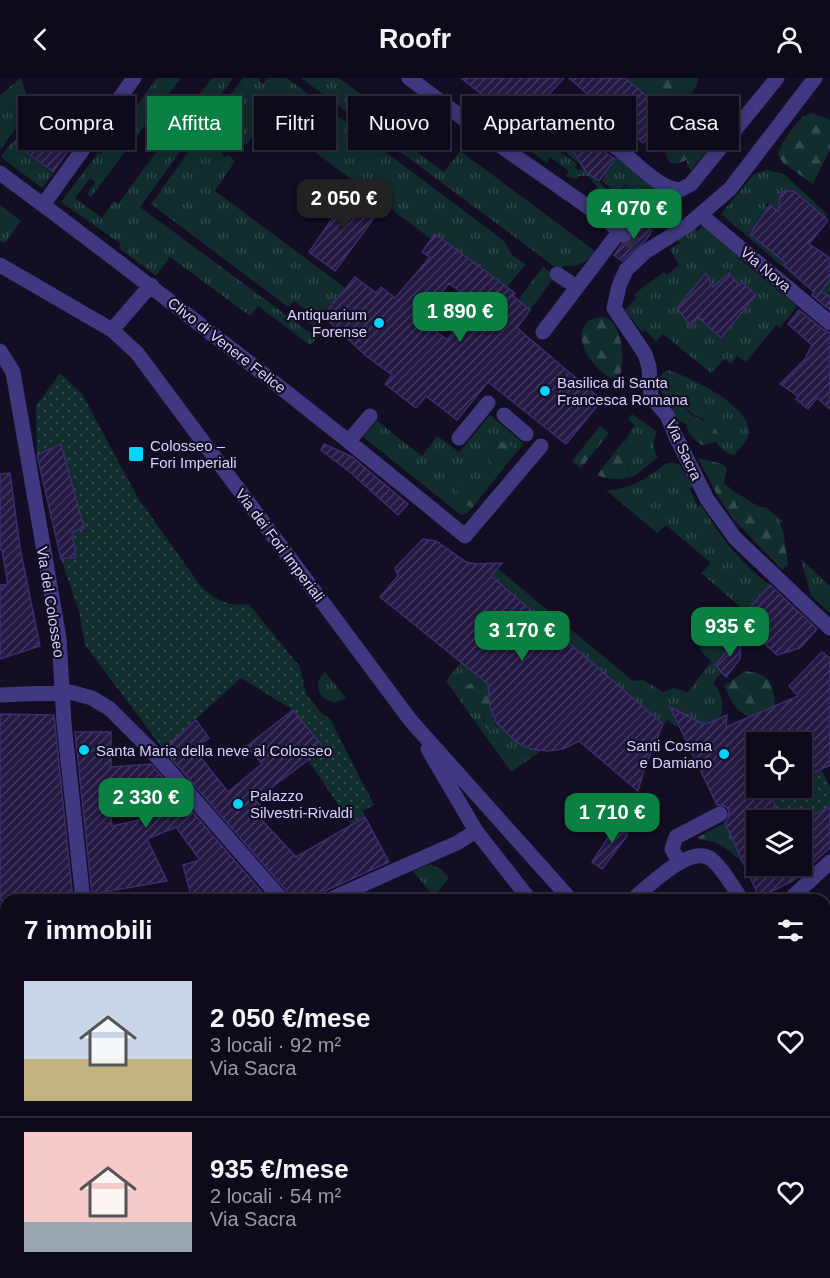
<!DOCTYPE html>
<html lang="it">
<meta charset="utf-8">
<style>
body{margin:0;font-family:Helvetica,sans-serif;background:#171324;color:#f1f3f6;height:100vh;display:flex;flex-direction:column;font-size:22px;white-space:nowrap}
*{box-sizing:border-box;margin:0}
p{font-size:20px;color:#9b9aa3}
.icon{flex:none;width:33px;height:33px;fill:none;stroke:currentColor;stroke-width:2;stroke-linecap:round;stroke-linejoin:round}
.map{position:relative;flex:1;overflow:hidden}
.side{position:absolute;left:0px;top:816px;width:831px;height:384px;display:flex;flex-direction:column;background:#0e0a1b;border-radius:18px 18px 0 0;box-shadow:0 3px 15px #0003,0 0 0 2px #2e2b3a}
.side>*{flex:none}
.hud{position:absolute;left:18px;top:18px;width:795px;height:54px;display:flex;gap:12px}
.buttons{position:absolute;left:746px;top:654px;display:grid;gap:12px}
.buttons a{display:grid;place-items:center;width:66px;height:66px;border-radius:0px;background:#0e0a1b;box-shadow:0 3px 15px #0003,0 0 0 2px #2e2b3a;font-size:30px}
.price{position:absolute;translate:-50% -51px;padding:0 14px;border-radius:12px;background:#0b8043;color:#fff;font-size:20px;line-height:39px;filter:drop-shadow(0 2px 3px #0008)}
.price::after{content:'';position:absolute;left:50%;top:36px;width:18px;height:14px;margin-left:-9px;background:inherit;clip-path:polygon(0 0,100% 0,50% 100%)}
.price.current{background:#222;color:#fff}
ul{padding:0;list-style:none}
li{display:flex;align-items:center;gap:18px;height:150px;padding:0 24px}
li+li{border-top:2px solid #2e2b3a}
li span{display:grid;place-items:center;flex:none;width:168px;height:120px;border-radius:0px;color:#555}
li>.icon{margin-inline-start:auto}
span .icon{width:72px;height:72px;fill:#fffc;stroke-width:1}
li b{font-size:26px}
h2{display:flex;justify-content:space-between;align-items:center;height:72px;padding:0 24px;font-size:26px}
.tag{padding:0 21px;border-radius:0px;background:#0e0a1b;box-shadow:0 3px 15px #0003,0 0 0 2px #2e2b3a;font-size:21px;line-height:54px}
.tag.current{background:#0b8043;color:#fff}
header{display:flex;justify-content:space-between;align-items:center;height:78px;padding:0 24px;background:#0e0a1b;font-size:27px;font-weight:700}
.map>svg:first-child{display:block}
.grass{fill:url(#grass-tufts)}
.forest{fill:url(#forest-firs)}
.park{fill:url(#park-dots)}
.building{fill:url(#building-hatch);stroke:#3d2c70;stroke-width:1.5;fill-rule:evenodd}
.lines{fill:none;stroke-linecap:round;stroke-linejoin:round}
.minor-tunnel{stroke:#312b45;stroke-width:15;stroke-dasharray:15 8;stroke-linecap:butt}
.minor{stroke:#403982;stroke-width:15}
.poi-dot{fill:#01d6fa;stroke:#130e24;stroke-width:2}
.labels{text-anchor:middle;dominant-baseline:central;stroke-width:4.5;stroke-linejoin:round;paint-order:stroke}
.street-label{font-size:15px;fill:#d8d1ff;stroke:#130e24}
.poi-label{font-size:15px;fill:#d8d1ff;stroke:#130e24;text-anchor:start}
</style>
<header><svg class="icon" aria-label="back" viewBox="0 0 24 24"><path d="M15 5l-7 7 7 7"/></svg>Roofr<svg class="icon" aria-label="person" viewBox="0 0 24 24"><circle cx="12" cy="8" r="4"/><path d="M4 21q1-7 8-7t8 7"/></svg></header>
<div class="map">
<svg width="830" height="1200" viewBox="0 0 830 1200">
<defs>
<pattern id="grass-tufts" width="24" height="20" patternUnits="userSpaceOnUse" patternTransform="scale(1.5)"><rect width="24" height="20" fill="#112d2d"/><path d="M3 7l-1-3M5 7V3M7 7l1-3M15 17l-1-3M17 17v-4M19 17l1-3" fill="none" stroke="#334a4c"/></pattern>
<pattern id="forest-firs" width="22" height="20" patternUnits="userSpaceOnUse" patternTransform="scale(1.5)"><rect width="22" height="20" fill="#112d2d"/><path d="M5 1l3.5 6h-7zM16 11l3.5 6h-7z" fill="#334a4c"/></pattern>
<pattern id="park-dots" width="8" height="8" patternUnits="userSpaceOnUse" patternTransform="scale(1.5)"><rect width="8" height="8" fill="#112d2d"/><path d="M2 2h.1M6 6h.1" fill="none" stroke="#334a4c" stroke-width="1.8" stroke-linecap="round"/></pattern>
<pattern id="building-hatch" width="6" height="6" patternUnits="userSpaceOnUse" patternTransform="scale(1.5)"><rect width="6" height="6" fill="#251a44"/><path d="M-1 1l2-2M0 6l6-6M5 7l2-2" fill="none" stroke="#443a60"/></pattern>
</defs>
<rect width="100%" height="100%" fill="#130e24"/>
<path class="grass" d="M21,0L28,21L34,26L0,72V17Z
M157,0H181L91,119L87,116L95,104L90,100L75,120L102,140L114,123L118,126L180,42L195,53L140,129L317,260L310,267L258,228L250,238L170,179L156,198L119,170L121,166L61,124L98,75L101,76Z
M212,0H233L206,37L191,27Z
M243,0H261L259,3L263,6L266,2L264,0H287L503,162L513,178L526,186L507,209L436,156L431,161L268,39L246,67L227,53L228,51L224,48L223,50L212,42Z
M301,0H339L389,37L384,44L388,47L386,51L444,94L460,73L595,173C586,185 578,189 563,188L559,192Z
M625,0H648L645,4L667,26L672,25L675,35C671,42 670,56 674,62L673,68L667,72L666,75L645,64L669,37Z
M201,56L211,65L210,67L223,74L222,77L226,79L228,77L235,83L215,113L351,214L334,224L314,248L307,244L312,236L294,223L288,229L151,126Z
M565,59L584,79L578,85L566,75L571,70L565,65L560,73L577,86L575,89L579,93L582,91L618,119L628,105L617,115L602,103L605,98L599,94L616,79L657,110L650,115L649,122L646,119L641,124L621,123L597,117V109L588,98H579L577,101L565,98L569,93L550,79L547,85L532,74L534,70Z
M12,64L53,96L42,110L1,79Z
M767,92L784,96L828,137L818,148L792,146L767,125L765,127L790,149L760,141L759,144L767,169L750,153L748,155L768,170L804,154L785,187L830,202V229L721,136L754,96Z
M0,127L21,143L5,165L0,163Z
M702,149H706L742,177L739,180L797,228L780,250L776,247L746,284L737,278L731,286L725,281L711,295L663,256L656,263L645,252L642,254L625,232L636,220L634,216L664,194L667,197L679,187L670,171L680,165L678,162L693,150L698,153Z
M543,189L555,198L530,232L518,222Z
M667,292C688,298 752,328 749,355C748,362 739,372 734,377C726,376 721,371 716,364L719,361L704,341C692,338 686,327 674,326C665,318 657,313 657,301Z
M632,336L657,354C653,362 652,372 658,379L636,397L631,399C630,393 628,390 625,384C620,370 627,358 635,347L628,341Z
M490,337L524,366L515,376V372L504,389L507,386L480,420L479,416L469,429L472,430L467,435L461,437L363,359L377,343L422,378L437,358L459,374Z
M667,385L679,386L693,409L690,411L698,429L701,427C720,458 741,486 770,507L746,534L701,495L711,485L666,447L657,455L606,412C633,411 646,400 667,385Z
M734,413L759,429L767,430L782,443L780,446L774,444L759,447L750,435L736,428L737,416Z
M801,481L830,508V535L811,518Z
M497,490L633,603L643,602L663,614L673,610L688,614L711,584L699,571L734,529L736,531L738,529L748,538V549L715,587L722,594L713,605C725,617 729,647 704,645C698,645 692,640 686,637L676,649L668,642L664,646L490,498Z
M461,584L482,602L467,607L480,619L481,633L485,638L483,644L496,648V644L516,664L541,673L511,694L446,603Z
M325,594L346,620L334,625L322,619C316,610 317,601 325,594Z
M430,786L441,791L449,800L434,819L413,793Z"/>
<path class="forest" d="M648,0H699C692,28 663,34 645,12V4Z
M682,32L695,36L697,42C693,53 689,62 678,64L670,53L675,35Z
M811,35L830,42V71L813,106L783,85L778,76C783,63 797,39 811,35Z
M679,66L692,69V73L699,71L707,73L691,92L687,87V82L676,86L670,85L666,78L667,72Z
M657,110L672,118L674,126L672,129L664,133L654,129L649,119L652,113Z
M602,239C624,241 626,286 618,303C599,299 572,264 585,247C589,240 595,241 602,239Z
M674,326H680C686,330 689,336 695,339C708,344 717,346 719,361L716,364L702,367C693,361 688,356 686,346C678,342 669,337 674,326Z
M600,348L609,355L581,390L572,383Z
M625,361L624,381L631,399C618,402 609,402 597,397Z
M499,364L508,365L515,372V376L507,386L500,391L491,387C486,379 490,367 499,364Z
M698,380L722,386L727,390L724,405L737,416L736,428L747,430L759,447L774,444L780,446L783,452L788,487L782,492L733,441L716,415Z
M468,403C475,406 479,413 480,420L472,430L461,424L456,412L461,405Z
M745,593C770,596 773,604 775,628L749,639C735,633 731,621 724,608Z
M482,602L488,606L490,629L496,648L491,653L484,648L485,638L479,630L480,619L470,620L465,610L467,607Z
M725,745L744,786C731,774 719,762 700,762L698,759Z"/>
<path class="park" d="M60,295L82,316L138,420L200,507C214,522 229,529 249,526L300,589L306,616L321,635L330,641L374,727L362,733L365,739L351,746L308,682L322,669L293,632L241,600L163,671L175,687L85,567L79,533L61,481L76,479L72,454L84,450L61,366L37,377L36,328Z
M821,691L830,709V729L800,742H782L769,715L782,710H801V701Z"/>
<path class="building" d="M461,0H564L540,26L533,21L522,34L519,32L510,43L496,31L498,29Z
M569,0H625L669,37L643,65Z
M38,32L77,61L53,94L14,65Z
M565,59L580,62L587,68L588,65L596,68L615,81L599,103L585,93Z
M352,112L380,132L335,193L309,174Z
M794,113L828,142L809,166L830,180V202L821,213L830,219V232L812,217L814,214L784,187L786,185L750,156L770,127L778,134L781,114Z
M637,141L652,153L645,163L622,183L614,177L622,166H628L632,163L633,154L630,149Z
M435,156L515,215L513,218L530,232L517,250L602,322L566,366L488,304L457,342L426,318L416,330L385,306L392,297L365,277L323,238L355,199L376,215L381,209L395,220L430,179L422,174ZM449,205L475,226L447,262L421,241Z
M706,195L713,209L729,195L739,207L742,204L756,217L721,260L698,239L691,249L677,230Z
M799,232L824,252L830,255V331L817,320L808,331L796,321L798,318L780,306L805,281L812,267L788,246Z
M61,366L84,450L72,454L76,479L61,481L37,377Z
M324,366L352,379L408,426L398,437L351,395L321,372Z
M10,395L20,470L40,568L0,581V507L8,506L2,472H0V396Z
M423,461L436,463L466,484L476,486L502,485L491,498L663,646L644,692L638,713L579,663L563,671L548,673L531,671L516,664L496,644L490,629L488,606L380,519L398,498L395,490Z
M770,507L817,551L800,570L777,577L747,550L752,544L748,541V532Z
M741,557L740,581L726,599L715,587Z
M822,574L830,580V687L801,701V664H756V710H767L782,742H756V788H801V742L830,729V770L791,804L759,819L725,745L728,741L729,732L725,728L717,727L670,629L701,645H709L727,637L726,649L798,618L789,608Z
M293,632L323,669L308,682L255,722L264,731L258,738L296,779L365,739L389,784L325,813L321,817L319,822H292L289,816L163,671L196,642L209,660L194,671L228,714L262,686L247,668Z
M0,636L54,637L73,822H0Z
M75,654H111V689L151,686L261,813H258L259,822H192L183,787L200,782L176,749L147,761L167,803L92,816ZM137,701L148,740L112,748L107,707Z
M625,734L627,758L602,791L592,784Z"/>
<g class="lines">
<path class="minor-tunnel" d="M624,157L639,169"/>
<path class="minor" d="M409,0L495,64L604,140L624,157
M815,0L730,111L688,147L645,174L626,192L619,208L614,230L645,276L649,289L651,319L667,337L676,359L707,421L735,460L830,550
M495,64C528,70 524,57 551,49C563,46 588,54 600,59C624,69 654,111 680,112L691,106L777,0
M0,95C158,212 313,333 465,458L541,368
M43,127L134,0
M701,137L830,245
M0,187L112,252L137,275L411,643L571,822
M557,196L577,209
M112,252L151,207
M543,254L619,154
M0,273L13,294L59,560L64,645L83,822
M504,337L526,356
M459,360L488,325
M349,363L370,338
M0,617L70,614L92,620L110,631L152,673L282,822
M428,671L476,753L530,822
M679,784L672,771L676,759L720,736
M393,793L457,765L476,753
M329,822L391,794
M632,822C648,809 689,766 711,781C722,789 734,811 742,822
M789,822L830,784
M0,884H6
M0,898H6
M825,906L830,904
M0,1069L6,1068
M825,1169L830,1179
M130,1194V1200
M514,1194L517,1200
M762,1194L763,1200
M813,1194L818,1200"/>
</g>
<g class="poi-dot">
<circle cx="379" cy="245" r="6"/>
<circle cx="545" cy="313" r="6"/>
<rect x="128" y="368" width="16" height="16" rx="3"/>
<circle cx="84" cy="672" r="6"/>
<circle cx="724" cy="676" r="6"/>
<circle cx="238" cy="726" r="6"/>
</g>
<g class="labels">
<g class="street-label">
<text transform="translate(766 191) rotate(40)">Via Nova</text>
<text transform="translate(227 267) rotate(38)">Clivo di Venere Felice</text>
<text transform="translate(684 372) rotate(65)">Via Sacra</text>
<text transform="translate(280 467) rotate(53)">Via dei Fori Imperiali</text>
<text transform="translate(51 524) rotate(81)">Via del Colosseo</text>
</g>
<g class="poi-label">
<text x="367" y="236" text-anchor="end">Antiquarium<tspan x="367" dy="17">Forense</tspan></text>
<text x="557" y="304">Basilica di Santa<tspan x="557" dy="17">Francesca Romana</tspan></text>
<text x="150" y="367">Colosseo –<tspan x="150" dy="17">Fori Imperiali</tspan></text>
<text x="712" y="667" text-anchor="end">Santi Cosma<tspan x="712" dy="17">e Damiano</tspan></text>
<text x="96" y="672">Santa Maria della neve al Colosseo</text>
<text x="250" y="717">Palazzo<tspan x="250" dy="17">Silvestri-Rivaldi</tspan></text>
</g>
</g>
</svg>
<div class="buttons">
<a><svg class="icon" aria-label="locate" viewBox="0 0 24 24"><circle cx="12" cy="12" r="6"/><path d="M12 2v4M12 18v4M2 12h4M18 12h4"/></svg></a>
<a><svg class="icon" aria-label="layers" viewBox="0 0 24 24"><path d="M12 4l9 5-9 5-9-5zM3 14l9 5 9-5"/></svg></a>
</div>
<b class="price current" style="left:344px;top:152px">2 050 €</b>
<b class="price" style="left:634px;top:162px">4 070 €</b>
<b class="price" style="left:460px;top:265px">1 890 €</b>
<b class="price" style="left:730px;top:580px">935 €</b>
<b class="price" style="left:522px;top:584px">3 170 €</b>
<b class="price" style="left:146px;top:751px">2 330 €</b>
<b class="price" style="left:612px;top:766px">1 710 €</b>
<div class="hud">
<a class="tag">Compra</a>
<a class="tag current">Affitta</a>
<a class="tag">Filtri</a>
<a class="tag">Nuovo</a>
<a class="tag">Appartamento</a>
<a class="tag">Casa</a>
</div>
<section class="side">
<h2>7 immobili<svg class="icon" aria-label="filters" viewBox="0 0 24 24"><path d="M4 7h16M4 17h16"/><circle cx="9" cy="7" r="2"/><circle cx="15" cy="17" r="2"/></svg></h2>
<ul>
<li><span style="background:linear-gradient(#c9d6e8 65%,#c2b280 0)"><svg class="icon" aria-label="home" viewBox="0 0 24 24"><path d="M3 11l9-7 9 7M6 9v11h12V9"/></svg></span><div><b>2 050 €/mese</b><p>3 locali · 92 m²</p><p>Via Sacra</p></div><svg class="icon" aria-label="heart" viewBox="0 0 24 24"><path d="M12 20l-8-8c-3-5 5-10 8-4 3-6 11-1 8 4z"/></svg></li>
<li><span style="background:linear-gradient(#f6c9c9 75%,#9aa5b1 0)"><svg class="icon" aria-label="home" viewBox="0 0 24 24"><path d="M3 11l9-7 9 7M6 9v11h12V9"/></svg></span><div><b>935 €/mese</b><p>2 locali · 54 m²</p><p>Via Sacra</p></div><svg class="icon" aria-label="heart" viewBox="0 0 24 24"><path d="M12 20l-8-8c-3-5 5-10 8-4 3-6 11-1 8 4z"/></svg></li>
</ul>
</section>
</div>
